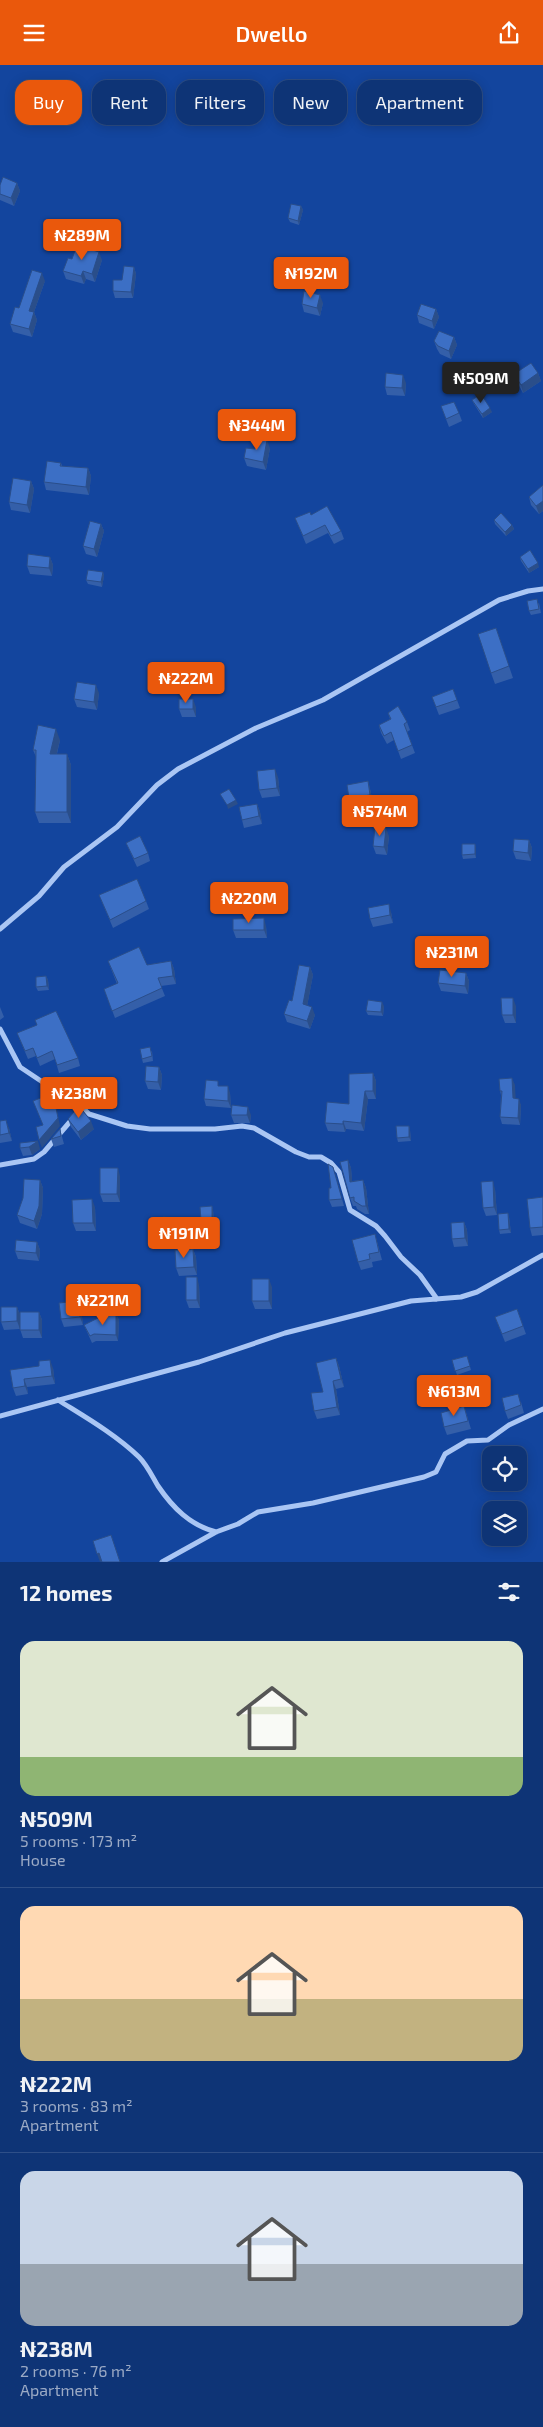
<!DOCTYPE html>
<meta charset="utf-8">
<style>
body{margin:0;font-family:"Exo 2",sans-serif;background:#1c3f7e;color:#f1f3f6;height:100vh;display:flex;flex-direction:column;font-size:19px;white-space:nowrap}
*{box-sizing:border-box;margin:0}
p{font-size:16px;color:#9baac5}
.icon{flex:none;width:28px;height:28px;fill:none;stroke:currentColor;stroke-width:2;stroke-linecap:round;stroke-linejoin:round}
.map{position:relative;height:1497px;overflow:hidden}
.panel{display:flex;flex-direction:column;background:#0e3476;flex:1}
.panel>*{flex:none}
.hud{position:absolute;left:15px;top:15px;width:514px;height:45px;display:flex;gap:10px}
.buttons{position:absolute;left:482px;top:1381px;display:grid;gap:10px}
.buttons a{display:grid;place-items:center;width:45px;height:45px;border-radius:10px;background:#0e3476;box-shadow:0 2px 12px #0003,0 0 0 1px #2e4f88;font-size:25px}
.price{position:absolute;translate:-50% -42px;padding:0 11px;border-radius:5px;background:#ea580c;color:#fff;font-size:16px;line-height:32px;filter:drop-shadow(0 1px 2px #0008)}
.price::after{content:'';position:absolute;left:50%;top:30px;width:15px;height:11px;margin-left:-8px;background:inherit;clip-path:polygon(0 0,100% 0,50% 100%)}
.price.on{background:#222;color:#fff}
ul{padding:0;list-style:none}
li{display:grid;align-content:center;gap:10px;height:265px;padding:0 20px}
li+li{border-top:1px solid #2e4f88}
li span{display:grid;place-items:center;height:155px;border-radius:15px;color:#555}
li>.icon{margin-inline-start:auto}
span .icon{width:90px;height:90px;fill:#fffc;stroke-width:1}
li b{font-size:21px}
h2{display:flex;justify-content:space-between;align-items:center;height:60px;padding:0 20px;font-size:21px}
.tag{padding:0 18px;border-radius:15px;background:#0e3476;box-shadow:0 2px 12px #0003,0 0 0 1px #2e4f88;font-size:18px;line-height:45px}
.tag.on{background:#ea580c;color:#fff}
header{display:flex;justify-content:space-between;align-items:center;height:65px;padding:0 20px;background:#ea580c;color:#fff;font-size:22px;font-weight:600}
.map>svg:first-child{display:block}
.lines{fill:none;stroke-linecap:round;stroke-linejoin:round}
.minor{stroke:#aac6f4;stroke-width:5}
.wall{fill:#345fa9}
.shaded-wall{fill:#2a4e8a}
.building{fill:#3c6fc5;stroke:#2a4e8a}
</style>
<header><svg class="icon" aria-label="menu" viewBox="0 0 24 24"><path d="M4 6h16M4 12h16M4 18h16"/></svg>Dwello<svg class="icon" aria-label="share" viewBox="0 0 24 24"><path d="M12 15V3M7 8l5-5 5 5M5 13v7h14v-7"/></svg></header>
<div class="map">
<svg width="543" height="1497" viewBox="0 0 543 1497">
<rect width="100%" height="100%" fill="#13459e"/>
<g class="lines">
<path class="minor" d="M0,864L39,831L64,802L117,762L157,720L178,704L256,663L323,635L499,535L528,526L543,524
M0,964L20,1002L47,1020L70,1030L89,1049L127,1061L150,1064H215L242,1061L254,1063L296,1087L309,1092H321L331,1098L339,1107L350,1145L376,1161L385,1171L401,1192L420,1210L437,1234
M0,1100L34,1094L44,1087L74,1052
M58,1335C85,1352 115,1369 139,1392C147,1400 152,1411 158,1421C173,1443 190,1460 216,1467
M0,1351L199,1297L285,1268L411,1236L461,1232L477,1227L543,1190
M162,1497L216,1467L238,1459L258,1447L313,1438L424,1412L436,1407L445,1389L467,1376L488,1375L509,1360L543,1344"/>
</g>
<path class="wall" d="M17,118L20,126L14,141L0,135V120Z
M301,141L303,145L299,160L290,157L288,153Z
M72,194L102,195L95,217L86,214L84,219L66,214L63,206Z
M134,202L136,209L133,233H115L113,226Z
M45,216L34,247L37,255L32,272L13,267L10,259Z
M323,238L320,251L304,247L302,239Z
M436,244L439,252L434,264L419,258L417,250Z
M454,272L457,280L451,294L440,289L437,284L434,276Z
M538,308L541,316L523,328L517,317L514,309Z
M406,318L405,331L387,330L385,322Z
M472,335L492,347L483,353L474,339Z
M441,341L459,348L462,356L449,362Z
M270,383L266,405L247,401L244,393L255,384Z
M61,398L62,401L88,403L91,411L89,430L46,425L44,417Z
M31,416L34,424L30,448L11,445L9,437Z
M543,420V446L539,449L531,440L529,432Z
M311,450L341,466L344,474L334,479L328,468L306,479L295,453Z
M494,455L512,460L514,464L506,471L495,459Z
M101,459L104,466L97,492L86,489L83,481Z
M50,492L53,500L52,511L30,509L27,501Z
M520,492L539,502L529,508L521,496Z
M103,507L104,511L102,522L88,519L86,515Z
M539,538L541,548L531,550L529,546Z
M496,563L513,613L495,619L491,608Z
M453,624L460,643L439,650L432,632Z
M99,628L97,645L77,642L74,634Z
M196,642V652H182L179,644Z
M388,648L407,657L410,665L407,667L415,688L401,694L394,675L387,679L381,668L379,661L390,654Z
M60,675L57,689H67L71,700V758H39L35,747L36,692L33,685Z
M278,712L280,731L262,733L259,725Z
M368,716L370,724L373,738L352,741L349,733Z
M257,739L260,747L262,759L244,763L242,755Z
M389,771L387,790L376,789L373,781Z
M529,775L532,783L531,796L516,794L513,786Z
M126,778L148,788L150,796L137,802Z
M475,779L476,783V793L463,794L462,790Z
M99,830L146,836L149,844L113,863Z
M391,847L393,858L373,862L370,854Z
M266,861L267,873H236L233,865Z
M108,896L147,900L171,896L174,904L176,919L161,921L165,931L115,953L104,924L117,919Z
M310,902L313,910L307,941L315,950L310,964L287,957L284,949Z
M466,908L469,916L468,929L441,926L438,918Z
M46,911L48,915L49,925L38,926L36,922Z
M384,941L383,951L368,950L366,946Z
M516,941V958H505L502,950Z
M0,942L4,952L0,955Z
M17,968L78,993L80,1001L59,1008L55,994L40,1001L36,991L28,994Z
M152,986L153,996L143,998L142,994Z
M159,1002L162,1010L161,1025L148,1024L145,1016Z
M373,1008L376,1016V1034H368L364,1066L346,1064L345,1067L328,1066L325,1058L349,1039Z
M515,1020V1033L521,1040L520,1060L502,1059L500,1052L501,1030L500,1026Z
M220,1021L230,1028L231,1043L206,1041L204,1034Z
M231,1050H251L250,1058H234Z
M68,1054L94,1064L81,1075L71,1062Z
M0,1056L9,1063L12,1076L0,1078Z
M409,1061L410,1065L411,1076L398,1077L397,1073Z
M60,1064L64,1079L54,1082L51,1074Z
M20,1078L40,1084L32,1090L23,1091L20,1083Z
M348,1095L351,1103L352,1116L363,1115L366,1123L369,1149H365L357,1144L356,1141H353L350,1133Z
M335,1109L344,1141L332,1142L329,1135Z
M120,1111V1137H103L100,1129Z
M40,1115L43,1123L42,1149L37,1164L20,1158L17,1150Z
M495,1124L497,1150L486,1151L483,1143Z
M543,1132V1170L532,1171L530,1163Z
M212,1141L213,1145L214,1158L203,1159L201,1155Z
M95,1142L96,1166H76L73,1158Z
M508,1148L509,1152L511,1168L500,1169L499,1165Z
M192,1154L195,1162L194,1174L165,1173L162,1165Z
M464,1157L467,1165L468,1181L454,1182L452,1174Z
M375,1169L382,1195L372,1197L373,1202L361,1205L358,1197Z
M37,1177L40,1185L39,1196L18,1194L15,1186Z
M193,1184L196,1192L197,1210L179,1211L176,1203Z
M199,1220L200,1243H189L186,1235Z
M272,1222V1244H255L252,1236Z
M17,1242L20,1250L39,1247L42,1255V1273H23L20,1264L4,1265L1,1257Z
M81,1244L83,1260L64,1262L61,1254Z
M517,1244L526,1269L505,1277L495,1252Z
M116,1249L119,1255L118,1276H96L92,1278L84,1260Z
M467,1291L471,1305L457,1310L452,1295Z
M336,1293L339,1301L344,1322L336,1324L340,1350L317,1354L314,1346L323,1327Z
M53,1303L55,1319L27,1322L28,1329L16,1331L13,1323L10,1305Z
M521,1337L524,1348L508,1354L505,1346Z
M464,1341L471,1364L447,1370L444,1362Z"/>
<path class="shaded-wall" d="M17,118L20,126L14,141L11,133Z
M301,141L303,145L299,160L298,156Z
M99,187L102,195L95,217L92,209Z
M134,202L136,209L133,233L131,227Z
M83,206L86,214L84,219L81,211Z
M42,208L45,216L34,247L37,255L32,272L29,264V246Z
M320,230L323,238L320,251L317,243Z
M436,244L439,252L434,264L432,256Z
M454,272L457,280L451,294L449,286Z
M538,308L541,316L523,328L521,320Z
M403,310L406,318L405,331L402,323Z
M490,343L492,347L483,353L482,349Z
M267,375L270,383L266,405L263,397Z
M88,403L91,411L89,430L86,422Z
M31,416L34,424L30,448L27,440Z
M543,436V446L539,449L536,441Z
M101,459L104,466L97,492L94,484Z
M512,460L514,464L506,471L505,467Z
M50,492L53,500L52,511L49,503Z
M538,498L539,502L529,508L528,504Z
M103,507L104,511L102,522L101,517Z
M96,620L99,628L97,645L94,637Z
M193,634L196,642V652L193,644Z
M56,664L60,675L54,700L50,689Z
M67,689L71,700V758L67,747Z
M275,704L278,712L280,731L277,723Z
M368,716L370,724L373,738L370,730Z
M236,735L238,739L228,744L227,740Z
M257,739L260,747L262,759L259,751Z
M386,763L389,771L387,790L384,782Z
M529,775L532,783L531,796L528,788Z
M475,779L476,783V793L475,789Z
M389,839L391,847L393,858L390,850Z
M264,853L266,861L267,873L264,865Z
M171,896L174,904L176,919L173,911Z
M310,902L313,910L306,947L303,939Z
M466,908L469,916L468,929L465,921Z
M46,911L48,915L49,925L47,921Z
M513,933L516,941V958L513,950Z
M382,937L384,941L383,951L381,947Z
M312,942L315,950L310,964L307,956Z
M159,1002L162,1010L161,1025L158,1017Z
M373,1008L376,1016V1034L373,1026Z
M512,1013L515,1020L516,1040L513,1033Z
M228,1021L230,1028L231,1043L228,1036Z
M365,1026L368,1034L364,1066L361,1058Z
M53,1028L55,1036L60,1061L42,1083L39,1075Z
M519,1034L521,1040L520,1060L518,1053Z
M248,1042L251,1050L250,1058L247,1050Z
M6,1055L9,1063L12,1076L9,1068Z
M91,1056L94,1064L81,1075L78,1067Z
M343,1056L346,1064L345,1067L343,1059Z
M409,1061L410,1065L411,1076L409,1072Z
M38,1076L40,1084L32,1090L29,1082Z
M348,1095L351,1103L353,1125L350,1117Z
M118,1103L120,1111V1137L117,1129Z
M40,1115L43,1123L42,1149L37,1164L34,1156Z
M363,1115L366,1123L369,1149L366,1141Z
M493,1116L495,1124L497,1150L494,1142Z
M92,1134L95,1142L96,1166L93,1158Z
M212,1141L213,1145L214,1158L212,1154Z
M508,1148L509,1152L511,1168L509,1164Z
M192,1154L195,1162L194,1174L191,1166Z
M464,1157L467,1165L468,1181L465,1173Z
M37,1177L40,1185L39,1196L36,1188Z
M193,1184L196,1192L197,1210L194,1202Z
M197,1212L199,1220L200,1243L197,1235Z
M269,1214L272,1222V1244L269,1236Z
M78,1236L81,1244L83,1260L80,1252Z
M17,1242L20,1250V1264L17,1256Z
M39,1247L42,1255V1273L39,1265Z
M116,1249L119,1255L118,1276L116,1270Z
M336,1293L339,1301L344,1322L341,1314Z
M50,1295L53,1303L55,1319L52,1311Z
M24,1314L27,1322L28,1329L25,1321Z
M333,1316L336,1324L340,1350L337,1342Z
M99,1488L102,1496L100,1497L97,1489Z"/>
<path class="building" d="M3,112L17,118L11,133L0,129V120Z
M291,139L301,141L298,156L288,153Z
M77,180L99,187L92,209L83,206L81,211L63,206L68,193L72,194Z
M124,201L134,202L131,227L113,226V215H122Z
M32,205L42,208L29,246L34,247L29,264L10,259L15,242L19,243Z
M304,226L320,230L317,243L302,239Z
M421,239L436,244L432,256L417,250Z
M439,266L454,272L449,286L438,281L434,276Z
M531,298L538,308L521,320L514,309Z
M386,308L403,310L402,323L385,322Z
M481,329L490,343L482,349L472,335Z
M454,337L459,348L446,354L441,341Z
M257,373L267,375L263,397L244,393L246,383L255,384Z
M47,396L61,398L60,401L88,403L86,422L44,417Z
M13,413L31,416L27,440L9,437Z
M543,420V436L536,441L529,432Z
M327,441L341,466L331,471L325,460L303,471L295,453L310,447L311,450Z
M501,448L512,460L505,467L494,455Z
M90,456L101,459L94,484L83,481Z
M530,485L538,498L528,504L520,492Z
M28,489L50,492L49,503L27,501Z
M88,505L103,507L101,517L86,515Z
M537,534L539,544L529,546L527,536Z
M496,563L509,601L491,608L478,569Z
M77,617L96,620L94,637L74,634Z
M453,624L457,635L436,642L432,632Z
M179,634H193V644H179Z
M398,641L407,657L404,659L412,680L398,686L391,667L384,671L379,660L391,654L388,648Z
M38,660L56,664L50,689H67V747H35L36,685H33Z
M275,704L277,723L259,725L257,706Z
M368,716L370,730L349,733L347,720Z
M229,724L236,735L227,740L220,729Z
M257,739L259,751L242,755L239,742Z
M375,763H386L384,782L373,781Z
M140,771L148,788L134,794L126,778Z
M514,774L529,775L528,788L513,786Z
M462,779H475V789L462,790Z
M137,814L146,836L110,855L99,830Z
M389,839L390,850L370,854L368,843Z
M264,853V865H233V854Z
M139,882L147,900L171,896L173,911L158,913L162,923L112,946L104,924L118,918L108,896Z
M299,900L310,902L303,939L312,942L307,956L284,949L289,935L292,936Z
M440,905L466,908L465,921L438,918Z
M46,911L47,921L36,922V912Z
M501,933H513V950H502Z
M368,935L382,937L381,947L366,946Z
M56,946L78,993L57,1000L52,986L37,993L33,983L25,986L17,968L37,960L35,955Z
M150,982L152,991L142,994L140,984Z
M146,1001L159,1002L158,1017L145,1016Z
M373,1008V1026H365L361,1058L343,1056V1059L325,1058L327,1037L349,1039V1009Z
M512,1013L513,1033L519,1034L518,1053L500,1052L502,1026H500L499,1014Z
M206,1015L218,1016V1021H228V1036L204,1034Z
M53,1028L58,1053L39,1075L36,1062L43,1060L33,1036Z
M232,1040L248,1042L247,1050H231Z
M79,1041L91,1056L78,1067L68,1054Z
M6,1055L9,1068L0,1070V1056Z
M396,1061H409V1072L397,1073Z
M60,1064L61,1071L51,1074Z
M38,1076L29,1082L20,1083V1078Z
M348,1095L350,1117L363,1115L366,1141H362L354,1136V1132L350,1133L340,1097Z
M328,1099L333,1102L342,1134L329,1135V1123H331Z
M100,1103H118L117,1129H100Z
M24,1114L40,1115L39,1141L34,1156L17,1150L23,1133Z
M493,1116L494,1142L483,1143L481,1117Z
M543,1132V1162L530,1163L527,1134Z
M92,1134L93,1158H73L72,1135Z
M212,1141V1154L201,1155L200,1142Z
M508,1148L509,1164L499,1165L498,1149Z
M163,1152L192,1154L191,1166L162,1165Z
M464,1157L465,1173L452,1174L451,1158Z
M375,1169L379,1187L369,1189L370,1194L358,1197L352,1175Z
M16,1175L37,1177L36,1188L15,1186Z
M193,1184L194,1202L176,1203L175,1185Z
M186,1212H197V1235H186Z
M252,1214H269V1236H252Z
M78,1236L80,1252L61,1254L59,1238Z
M1,1242H17V1256L1,1257Z
M517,1244L523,1261L502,1269L495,1252Z
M20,1247H39V1265H20Z
M106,1249H116V1270L94,1269L90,1271L84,1260Z
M467,1291L470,1301L455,1306L452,1295Z
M336,1293L341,1314L333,1316L337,1342L314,1346L311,1328L323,1327L316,1298Z
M50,1295L52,1311L24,1314L25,1321L13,1323L10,1305L39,1301V1296Z
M518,1329L521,1340L505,1346L502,1333Z
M464,1341L468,1356L444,1362L441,1348Z
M111,1470L120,1497H102L99,1488L97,1489L93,1476Z"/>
</svg>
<div class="buttons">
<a><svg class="icon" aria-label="locate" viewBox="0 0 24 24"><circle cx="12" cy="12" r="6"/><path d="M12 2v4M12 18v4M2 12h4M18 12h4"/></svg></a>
<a><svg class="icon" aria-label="layers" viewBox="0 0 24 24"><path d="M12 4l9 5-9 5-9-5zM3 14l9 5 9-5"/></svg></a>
</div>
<b class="price" style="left:82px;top:196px">₦289M</b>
<b class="price" style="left:311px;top:234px">₦192M</b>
<b class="price on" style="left:481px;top:339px">₦509M</b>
<b class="price" style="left:257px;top:386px">₦344M</b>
<b class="price" style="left:186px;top:639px">₦222M</b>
<b class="price" style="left:380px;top:772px">₦574M</b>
<b class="price" style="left:249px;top:859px">₦220M</b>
<b class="price" style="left:452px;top:913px">₦231M</b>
<b class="price" style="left:79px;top:1054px">₦238M</b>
<b class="price" style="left:184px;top:1194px">₦191M</b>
<b class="price" style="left:103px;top:1261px">₦221M</b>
<b class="price" style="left:454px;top:1352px">₦613M</b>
<div class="hud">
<a class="tag on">Buy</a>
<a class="tag">Rent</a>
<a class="tag">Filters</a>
<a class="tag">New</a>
<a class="tag">Apartment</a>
</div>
</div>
<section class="panel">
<h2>12 homes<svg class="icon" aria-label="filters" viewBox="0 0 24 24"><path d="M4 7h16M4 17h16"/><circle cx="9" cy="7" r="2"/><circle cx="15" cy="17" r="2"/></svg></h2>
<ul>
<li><span style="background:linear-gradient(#dfe7d0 75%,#8fb573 0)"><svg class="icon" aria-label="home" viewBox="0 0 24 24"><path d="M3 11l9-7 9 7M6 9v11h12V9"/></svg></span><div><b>₦509M</b><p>5 rooms · 173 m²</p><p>House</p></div></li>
<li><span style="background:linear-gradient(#ffd9b3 60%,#c2b280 0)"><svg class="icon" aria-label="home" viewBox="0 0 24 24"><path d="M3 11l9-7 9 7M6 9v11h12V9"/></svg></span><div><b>₦222M</b><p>3 rooms · 83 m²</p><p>Apartment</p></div></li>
<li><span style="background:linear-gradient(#c9d6e8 60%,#9aa5b1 0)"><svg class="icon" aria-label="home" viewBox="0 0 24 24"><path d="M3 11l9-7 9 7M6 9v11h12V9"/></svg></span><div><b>₦238M</b><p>2 rooms · 76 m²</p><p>Apartment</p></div></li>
</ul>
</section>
